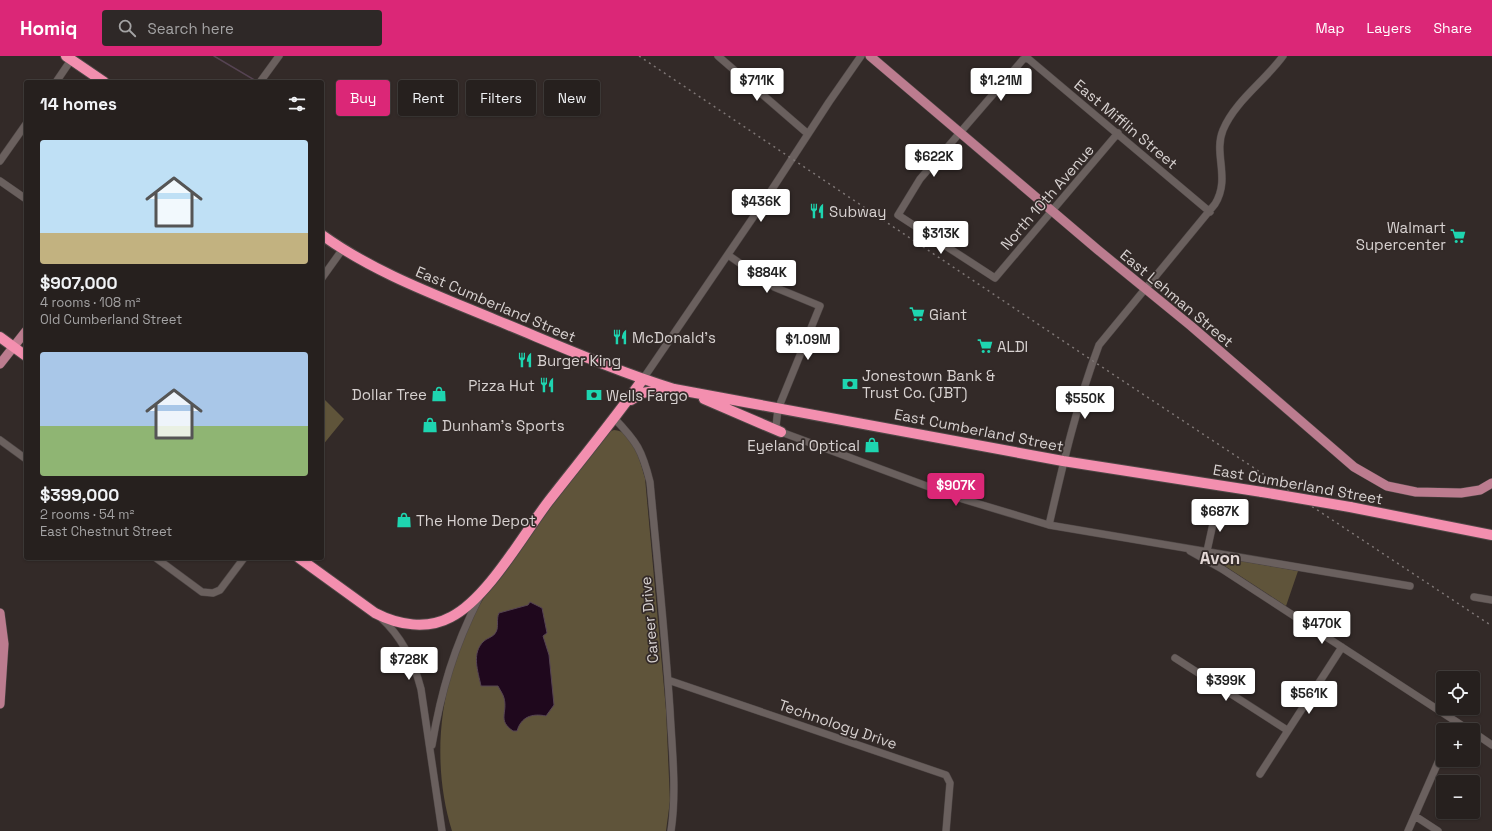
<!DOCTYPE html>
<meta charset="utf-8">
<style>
body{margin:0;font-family:"Space Grotesk",sans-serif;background:#2e2827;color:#f1f3f6;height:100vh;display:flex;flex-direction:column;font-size:15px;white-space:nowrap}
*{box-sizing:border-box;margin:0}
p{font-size:13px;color:#a4a3a4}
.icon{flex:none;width:22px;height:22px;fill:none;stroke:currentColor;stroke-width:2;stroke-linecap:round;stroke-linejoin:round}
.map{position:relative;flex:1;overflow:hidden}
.side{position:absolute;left:24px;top:24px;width:300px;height:480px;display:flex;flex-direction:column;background:#26201e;border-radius:4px;box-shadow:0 1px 3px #0004,0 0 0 1px #423e3c}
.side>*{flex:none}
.banner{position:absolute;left:336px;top:24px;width:380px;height:36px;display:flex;gap:8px}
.fabs{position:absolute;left:1436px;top:615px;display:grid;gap:8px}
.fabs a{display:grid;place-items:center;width:44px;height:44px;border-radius:4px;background:#26201e;box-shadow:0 1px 3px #0004,0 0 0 1px #423e3c;font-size:20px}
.price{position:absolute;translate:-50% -34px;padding:0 9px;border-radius:4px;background:#fff;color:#222;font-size:13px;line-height:26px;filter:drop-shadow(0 1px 2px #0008)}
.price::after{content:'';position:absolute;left:50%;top:24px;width:12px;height:9px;margin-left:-6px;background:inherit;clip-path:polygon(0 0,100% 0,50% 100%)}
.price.on{background:#db2777;color:#fff}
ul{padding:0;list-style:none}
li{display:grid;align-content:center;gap:8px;height:212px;padding:0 16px}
li span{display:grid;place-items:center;height:124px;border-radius:4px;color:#555}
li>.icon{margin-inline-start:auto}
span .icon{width:72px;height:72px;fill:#fffc;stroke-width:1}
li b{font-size:17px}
h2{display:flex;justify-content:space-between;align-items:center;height:48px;padding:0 16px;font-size:17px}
.tag{padding:0 14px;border-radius:4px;background:#26201e;box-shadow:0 1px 3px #0004,0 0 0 1px #423e3c;font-size:14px;line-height:36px}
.tag.on{background:#db2777;color:#fff}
header{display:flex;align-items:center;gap:24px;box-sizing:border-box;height:56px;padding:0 20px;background:#db2777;color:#fff}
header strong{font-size:19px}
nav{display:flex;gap:22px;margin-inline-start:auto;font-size:14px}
.search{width:280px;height:36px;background:#2e2827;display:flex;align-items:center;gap:10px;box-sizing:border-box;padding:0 14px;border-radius:4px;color:#a4a3a4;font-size:15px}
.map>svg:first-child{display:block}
.green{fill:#5f543a}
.water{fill:#1f081d;stroke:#564453}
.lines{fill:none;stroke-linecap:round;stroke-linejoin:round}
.stream{stroke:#564453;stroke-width:1.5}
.minor-casing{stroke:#4f4746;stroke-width:8}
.major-casing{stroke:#4f4746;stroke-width:10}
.highway-casing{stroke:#4f4746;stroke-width:12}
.minor{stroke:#6a605e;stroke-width:7}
.major{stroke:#bc7c8f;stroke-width:9}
.highway{stroke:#f38faf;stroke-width:10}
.rail{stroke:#7f7776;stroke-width:1.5;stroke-dasharray:2 4;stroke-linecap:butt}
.highway-bridge-casing{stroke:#4f4746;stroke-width:12;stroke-linecap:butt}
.highway-bridge{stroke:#f38faf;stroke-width:10}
.labels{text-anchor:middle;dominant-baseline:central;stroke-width:3.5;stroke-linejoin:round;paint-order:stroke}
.street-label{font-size:15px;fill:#d7d1d0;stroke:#332a28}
.poi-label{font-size:15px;fill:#d7d1d0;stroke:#332a28;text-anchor:start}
.quarter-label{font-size:17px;font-weight:bold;fill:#e3d7d5;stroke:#332a28}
</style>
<header>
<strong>Homiq</strong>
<div class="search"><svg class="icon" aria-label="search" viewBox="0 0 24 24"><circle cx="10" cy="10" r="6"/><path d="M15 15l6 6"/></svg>Search here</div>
<nav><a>Map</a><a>Layers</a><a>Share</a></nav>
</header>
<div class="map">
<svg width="1492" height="775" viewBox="0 0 1492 775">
<rect width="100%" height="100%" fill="#332a28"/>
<path class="green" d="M322,341L344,363L322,390Z
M614,374C633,374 641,408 645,422L666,654L670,745L666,775H452C428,697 442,610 485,540C500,516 518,494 535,471C559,439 583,406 609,376Z
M1208,499L1298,515L1286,550Z"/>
<path class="water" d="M530,546L542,552L547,577L543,580L549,599L554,649L546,660C532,657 521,661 517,675H513C497,664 508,657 504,642C503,638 500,634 498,630H481C478,615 471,597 484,585C487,582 494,581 496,576C499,571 496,563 499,557L528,549Z"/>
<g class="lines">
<path class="stream" d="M214,0L258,26"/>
<defs>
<path id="minor" d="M718,0L808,78
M1025,0L1210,156
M1026,0L920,123L898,159L995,222L1118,77
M56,26L71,4
M260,26L279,0
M0,105L26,68
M0,125L26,143
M728,199L774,231L820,250L778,353L776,370L781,376L959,442L1049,469L1410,530
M322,222L342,194
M643,323L767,141L829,46L861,0
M614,362C637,386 642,394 650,426C657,502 665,578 670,654C672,694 677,735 671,775
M0,384L26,403
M1049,469C1063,408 1077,347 1099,289L1215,148C1231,122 1213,98 1223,74C1235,45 1265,25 1283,0
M1190,495L1222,513L1469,674
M1207,495L1216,454
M156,502L202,536L213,537L220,534L244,502
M1474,541L1492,544
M381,562C402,581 414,606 421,633L442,775
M1175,602L1287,674
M668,624L946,719L950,727L946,775
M1473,676L1492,689
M432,689C441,635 454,591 479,542
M1260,718L1342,591
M1415,760L1438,775
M1408,775L1443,695"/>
<path id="major" d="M870,0L1098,194L1191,270L1354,411L1387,430L1416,436L1461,437L1480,434L1492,427
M0,308L26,275
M0,557L4,588L0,648"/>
<path id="highway" d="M66,0L104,26
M322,179C375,217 436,239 496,264C555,288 613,314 674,333L1063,405L1262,436
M0,281L26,300
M704,343L781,376
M631,344L642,337L667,333
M1350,451L1492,479
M299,502L375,557C398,569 427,574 451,561C487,543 523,479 548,446C580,405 613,365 643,323"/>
</defs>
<use href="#minor" class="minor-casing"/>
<use href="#major" class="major-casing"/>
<use href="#highway" class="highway-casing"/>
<use href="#minor" class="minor"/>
<use href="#major" class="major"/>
<use href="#highway" class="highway"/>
<path class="rail" d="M639,0L1093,305L1492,570"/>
<defs>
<path id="highway-bridge" d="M1262,436L1350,451"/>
</defs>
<use href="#highway-bridge" class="highway-bridge-casing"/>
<use href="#highway-bridge" class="highway-bridge"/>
</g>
<defs>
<symbol id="restaurant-bare" viewBox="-9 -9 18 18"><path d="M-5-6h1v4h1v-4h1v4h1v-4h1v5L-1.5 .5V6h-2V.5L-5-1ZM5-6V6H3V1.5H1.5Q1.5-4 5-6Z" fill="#1ed5b0" stroke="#332a28" stroke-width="2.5" paint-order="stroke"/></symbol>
<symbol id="supermarket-bare" viewBox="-9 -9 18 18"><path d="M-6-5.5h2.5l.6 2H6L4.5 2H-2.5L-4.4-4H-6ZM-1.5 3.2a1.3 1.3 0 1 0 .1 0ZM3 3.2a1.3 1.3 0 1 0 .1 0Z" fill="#1ed5b0" stroke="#332a28" stroke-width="2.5" paint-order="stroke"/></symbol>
<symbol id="bank-bare" viewBox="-9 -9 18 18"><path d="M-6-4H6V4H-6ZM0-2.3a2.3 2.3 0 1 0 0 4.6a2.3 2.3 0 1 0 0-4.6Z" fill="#1ed5b0" stroke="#332a28" stroke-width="2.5" paint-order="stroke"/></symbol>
<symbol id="shop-bare" viewBox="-9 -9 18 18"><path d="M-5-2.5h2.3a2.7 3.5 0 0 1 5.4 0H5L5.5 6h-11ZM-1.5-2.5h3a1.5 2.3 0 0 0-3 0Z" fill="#1ed5b0" stroke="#332a28" stroke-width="2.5" paint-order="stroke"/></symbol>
</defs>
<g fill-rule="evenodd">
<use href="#restaurant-bare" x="806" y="144" width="22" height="22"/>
<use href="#supermarket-bare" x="1447" y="169" width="22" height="22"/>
<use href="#supermarket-bare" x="906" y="247" width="22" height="22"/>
<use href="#restaurant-bare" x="609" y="270" width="22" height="22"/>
<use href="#supermarket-bare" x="974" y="279" width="22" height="22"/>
<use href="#restaurant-bare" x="514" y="293" width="22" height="22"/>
<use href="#bank-bare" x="839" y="317" width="22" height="22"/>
<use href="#restaurant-bare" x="536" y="318" width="22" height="22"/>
<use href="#shop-bare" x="428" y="327" width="22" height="22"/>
<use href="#bank-bare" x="583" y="328" width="22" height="22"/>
<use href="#shop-bare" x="419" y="358" width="22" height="22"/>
<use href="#shop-bare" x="861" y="378" width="22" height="22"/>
<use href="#shop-bare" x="393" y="453" width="22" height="22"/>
</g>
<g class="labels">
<g class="street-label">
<text transform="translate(1126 68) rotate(40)">East Mifflin Street</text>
<text transform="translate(1047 141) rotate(-49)">North 10th Avenue</text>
<text transform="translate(1177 242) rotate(40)">East Lehman Street</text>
<text transform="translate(496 248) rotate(23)">East Cumberland Street</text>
<text transform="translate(979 374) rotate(11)">East Cumberland Street</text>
<text transform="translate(1298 428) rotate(10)">East Cumberland Street</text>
<text transform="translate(649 564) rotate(-95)">Career Drive</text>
<text transform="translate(838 668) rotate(19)">Technology Drive</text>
</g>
<g class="poi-label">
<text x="829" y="155">Subway</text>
<text x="1446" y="171" text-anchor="end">Walmart<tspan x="1446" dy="17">Supercenter</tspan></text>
<text x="929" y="258">Giant</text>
<text x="632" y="281">McDonald's</text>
<text x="997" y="290">ALDI</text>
<text x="537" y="304">Burger King</text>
<text x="862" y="319">Jonestown Bank &amp;<tspan x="862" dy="17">Trust Co. (JBT)</tspan></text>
<text x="535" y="329" text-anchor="end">Pizza Hut</text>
<text x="427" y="338" text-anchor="end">Dollar Tree</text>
<text x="606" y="339">Wells Fargo</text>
<text x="442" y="369">Dunham's Sports</text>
<text x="860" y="389" text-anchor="end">Eyeland Optical</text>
<text x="416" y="464">The Home Depot</text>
</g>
<g class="quarter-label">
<text x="1220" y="502">Avon</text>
</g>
</g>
</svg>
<div class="fabs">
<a><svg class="icon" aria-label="locate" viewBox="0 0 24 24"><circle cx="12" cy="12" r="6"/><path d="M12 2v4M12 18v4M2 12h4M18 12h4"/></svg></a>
<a>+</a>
<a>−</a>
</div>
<b class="price" style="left:757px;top:46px">$711K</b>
<b class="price" style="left:1001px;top:46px">$1.21M</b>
<b class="price" style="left:934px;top:122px">$622K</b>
<b class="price" style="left:761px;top:167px">$436K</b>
<b class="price" style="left:941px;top:199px">$313K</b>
<b class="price" style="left:767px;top:238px">$884K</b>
<b class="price" style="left:808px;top:305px">$1.09M</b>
<b class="price" style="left:1085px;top:364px">$550K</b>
<b class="price on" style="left:956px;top:451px">$907K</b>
<b class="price" style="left:1220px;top:477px">$687K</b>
<b class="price" style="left:1322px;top:589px">$470K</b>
<b class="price" style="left:409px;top:625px">$728K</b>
<b class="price" style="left:1226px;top:646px">$399K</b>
<b class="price" style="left:1309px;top:659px">$561K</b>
<div class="banner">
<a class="tag on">Buy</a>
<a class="tag">Rent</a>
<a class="tag">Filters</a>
<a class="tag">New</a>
</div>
<section class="side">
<h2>14 homes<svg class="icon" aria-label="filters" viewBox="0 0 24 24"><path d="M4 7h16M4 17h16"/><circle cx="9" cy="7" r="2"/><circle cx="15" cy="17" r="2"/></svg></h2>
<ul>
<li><span style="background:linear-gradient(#bfe0f5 75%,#c2b280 0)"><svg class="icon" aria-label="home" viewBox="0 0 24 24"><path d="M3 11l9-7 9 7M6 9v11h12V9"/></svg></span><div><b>$907,000</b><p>4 rooms · 108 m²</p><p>Old Cumberland Street</p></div></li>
<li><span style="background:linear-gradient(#a9c7e8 60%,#8fb573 0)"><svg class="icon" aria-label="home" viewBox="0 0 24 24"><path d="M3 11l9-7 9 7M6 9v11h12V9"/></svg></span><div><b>$399,000</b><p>2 rooms · 54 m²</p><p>East Chestnut Street</p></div></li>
</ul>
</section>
</div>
